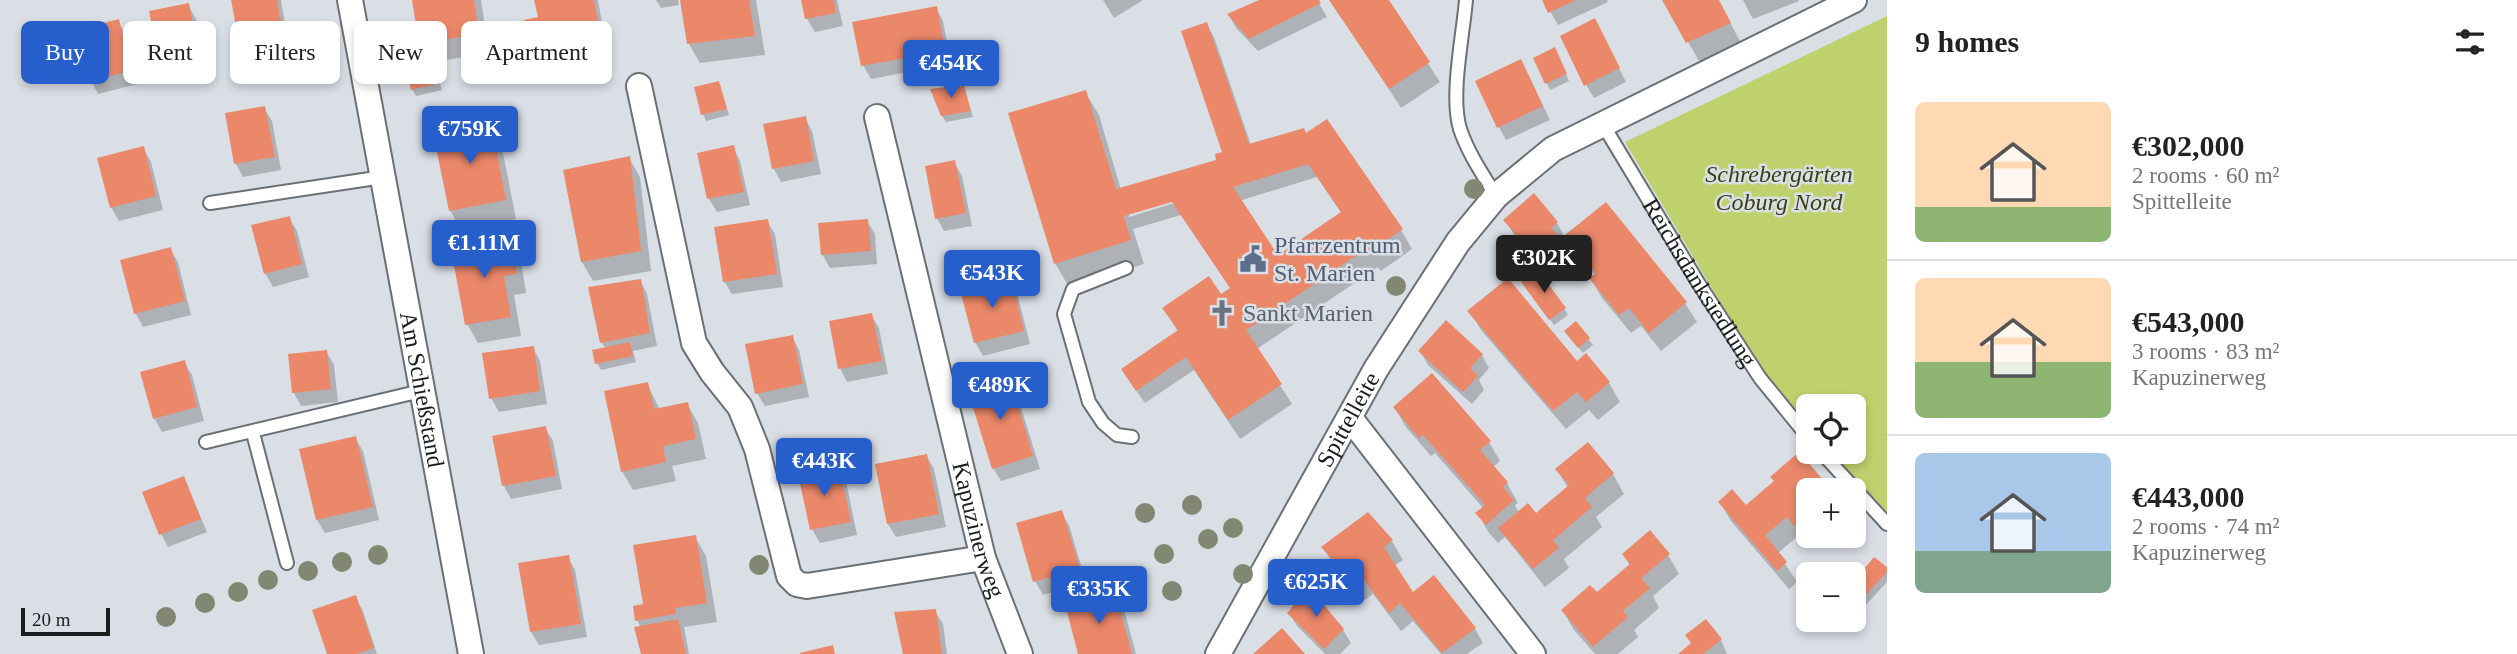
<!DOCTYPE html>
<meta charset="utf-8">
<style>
body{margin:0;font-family:Georgia,serif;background:#f6f6f6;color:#222;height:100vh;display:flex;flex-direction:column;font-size:26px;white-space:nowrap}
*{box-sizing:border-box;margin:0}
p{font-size:23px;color:#767676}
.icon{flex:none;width:38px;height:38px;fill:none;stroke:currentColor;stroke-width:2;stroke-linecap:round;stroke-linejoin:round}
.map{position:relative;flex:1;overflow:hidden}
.sheet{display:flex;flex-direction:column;background:#fff;width:630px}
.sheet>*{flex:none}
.banner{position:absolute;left:21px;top:21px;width:665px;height:63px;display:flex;gap:14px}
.tools{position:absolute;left:1796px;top:394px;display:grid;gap:14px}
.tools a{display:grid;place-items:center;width:70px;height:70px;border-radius:10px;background:#fff;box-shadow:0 4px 10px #0003;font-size:35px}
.scale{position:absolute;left:21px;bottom:18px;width:89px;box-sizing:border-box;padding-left:7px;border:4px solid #1b1d1f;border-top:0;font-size:19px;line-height:24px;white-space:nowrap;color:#1b1d1f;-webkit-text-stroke:5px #dadfe5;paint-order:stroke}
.price{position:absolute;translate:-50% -60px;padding:0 16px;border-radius:7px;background:#265ecb;color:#fff;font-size:23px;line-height:46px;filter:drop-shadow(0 2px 4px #0008)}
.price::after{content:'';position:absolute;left:50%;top:42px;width:21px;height:16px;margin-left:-10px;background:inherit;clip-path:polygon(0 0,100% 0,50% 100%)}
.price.active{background:#222;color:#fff}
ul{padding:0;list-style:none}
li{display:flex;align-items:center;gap:21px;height:175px;padding:0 28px}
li+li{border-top:2px solid #e0e0e0}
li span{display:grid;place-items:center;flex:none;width:196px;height:140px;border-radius:10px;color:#555}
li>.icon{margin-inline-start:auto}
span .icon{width:84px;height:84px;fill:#fffc;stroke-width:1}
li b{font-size:30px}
h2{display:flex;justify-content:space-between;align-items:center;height:84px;padding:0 28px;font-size:30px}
.tag{padding:0 24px;border-radius:10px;background:#fff;box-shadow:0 4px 10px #0003;font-size:24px;line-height:63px}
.tag.active{background:#265ecb;color:#fff}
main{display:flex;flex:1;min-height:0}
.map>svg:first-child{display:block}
.garden{fill:#bed16c}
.shadow{fill:#0003;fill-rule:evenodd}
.building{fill:#eb886a;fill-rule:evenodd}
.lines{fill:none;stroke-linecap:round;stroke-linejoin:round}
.lane-casing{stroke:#6b7075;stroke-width:16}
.street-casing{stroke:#6b7075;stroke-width:28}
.lane{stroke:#fff;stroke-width:12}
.street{stroke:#fff;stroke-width:24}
.tree{fill:#818772}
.labels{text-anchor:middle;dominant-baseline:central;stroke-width:5;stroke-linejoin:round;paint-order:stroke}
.park-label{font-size:24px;font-style:italic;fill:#383f14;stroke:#dadfe5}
.service-label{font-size:24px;fill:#4e5e75;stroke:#dadfe5;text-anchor:start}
.street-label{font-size:24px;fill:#1b1d1f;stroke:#dadfe5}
.worship-label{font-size:24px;fill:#5b616d;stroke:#dadfe5;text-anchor:start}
</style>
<main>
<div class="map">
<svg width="1887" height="654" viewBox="0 0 1887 654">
<rect width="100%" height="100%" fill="#dadfe5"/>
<path class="garden" d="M1887,16V520L1829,452H1853V406H1808V426L1760,369L1625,142Z"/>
<path class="shadow" d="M233,0H281L288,43L247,50L239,36Z
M414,0H481L489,53L434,62L442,90L416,96L412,89L431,60L421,43Z
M536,0H598L607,51L539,64L531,50L540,18Z
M656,0H678L679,5L661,8Z
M682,0H756L765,55L700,63L689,44Z
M803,0H837L843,26L815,32L807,19Z
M1103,0H1143L1114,18Z
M1263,0H1317L1327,17L1258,51L1236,28L1229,15Z
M1331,0H1387L1440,82L1401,108Z
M1544,0H1607L1608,2L1558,25Z
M1664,0H1718L1741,43L1699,61Z
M1743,0H1798L1799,1L1753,19Z
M188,5L196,19L203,58L166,65L158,52Z
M936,8L943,21L951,64L871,79L863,65Z
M118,21L125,34L138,84L98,94L91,80Z
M1206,24L1214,37L1251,145L1306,135L1401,230L1412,249L1381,271L1378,267L1257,349L1292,404L1240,439L1194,370L1145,403L1131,383L1178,332L1164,308L1220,296L1231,289L1181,215L1133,229L1144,264L1069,287L1055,263L1085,92L1099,115L1121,190L1218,161L1224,153ZM1317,177L1342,214L1278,257L1239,201ZM1180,198L1181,201L1129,217V213Z
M1602,34L1626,82L1594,98L1586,85Z
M1558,56L1569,81L1550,90L1535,58Z
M1528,74L1550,120L1506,140L1499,127Z
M719,83L729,115L706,121L703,114Z
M963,87L973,117L946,122L942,116Z
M264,108L272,121L281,170L243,177L236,164Z
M805,118L812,131L821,174L781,182L774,169Z
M490,124L501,143L516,219L461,230L450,210Z
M733,147L740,161L750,205L717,212L709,199L699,154Z
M143,148L151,162L163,210L119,221L111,207Z
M629,158L640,177L651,271L593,281L582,262L565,171Z
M954,162L962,176L972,226L944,231L937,218Z
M1534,196L1557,223L1564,236L1560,240L1568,254L1546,272L1513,233L1506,220Z
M289,218L297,231L309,277L273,287L265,273Z
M767,221L775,234L783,287L732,294L724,281Z
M867,221L875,234L877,264L830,268L822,254Z
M1567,235L1685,303L1697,322L1661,351L1641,326L1631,333L1602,298L1591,279L1595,275L1578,254Z
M510,241L521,260L526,293L514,295L521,336L478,343L467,324Z
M170,249L178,262L191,315L143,327L136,314L122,261Z
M640,280L647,294L657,346L633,351L636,362L601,370L597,363L606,349L602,343Z
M1010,280L1017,293L1030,344L983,356L975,342Z
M1527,289L1564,308L1568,315L1554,325Z
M1470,311L1576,364L1586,355L1609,383L1620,402L1598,420L1589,410L1566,429L1481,330Z
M871,315L879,328L888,374L847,382L840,368Z
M1576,323L1593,345L1583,353L1570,337Z
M792,337L799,350L809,397L765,406L757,393Z
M533,348L540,361L547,404L499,412L491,398Z
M326,351L334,365L338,402L301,406L294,393Z
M1420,351L1482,355L1489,368L1479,380L1484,390L1472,404L1428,365Z
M184,362L192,375L204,421L162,432L154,418Z
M1008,378L1016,391L1040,469L1001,481L993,468Z
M647,384L660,410L687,404L698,423L706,459L672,466L676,481L633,490L622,471Z
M1395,408L1489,442L1500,461L1493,467L1507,483L1518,503L1515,505L1519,513L1536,515L1568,488L1557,470L1588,444L1613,474L1624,494L1596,517L1602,527L1564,559L1569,568L1545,587L1505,537L1498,543L1489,533L1478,514L1484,509L1435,453L1431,456L1406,427Z
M545,428L553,441L562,489L511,499L504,486Z
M355,438L363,451L379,520L325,533L317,520L301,450Z
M926,455L934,469L946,527L896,537L888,524Z
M838,468L846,481L857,535L820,543L812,529Z
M184,478L207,532L168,547L161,534Z
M1775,482L1829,490H1808V536H1815L1806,544L1799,535L1778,553L1797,582L1789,589L1731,521L1720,502L1746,508Z
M1061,512L1069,525L1086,582L1043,595L1035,581Z
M1368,515L1392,541L1403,560L1394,566L1413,595L1434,577L1475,629L1483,643L1467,654H1441L1413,621L1401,631L1373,594L1365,600L1334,566L1323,547Z
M695,537L706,556L717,622L684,627L689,654H642L641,628L637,620Z
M1624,555H1668L1679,574L1653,596L1659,608L1634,630L1638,637L1618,654H1595L1574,630L1563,611L1597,595L1630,566Z
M568,557L575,570L587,637L539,645L531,632Z
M1887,569V582L1863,608L1853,600V585Z
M1309,589L1343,630L1351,643L1340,654H1325L1297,626L1289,613Z
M1114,593L1125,613L1136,654H1080Z
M355,597L363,611L377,654H329Z
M935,611L943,624L947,654H905Z
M1721,640L1727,654H1681Z"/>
<path class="building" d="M231,0H277L282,29L238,37Z
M412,0H474L479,34L419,44Z
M534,0H594L601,38L529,51L524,20L538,17Z
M680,0H749L755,36L687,44Z
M801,0H834L836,13L805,19Z
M1259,0H1319L1321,3L1249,39L1227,14Z
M1329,0H1389L1430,62L1389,89Z
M1542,0H1576L1548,13Z
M1662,0H1719L1731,23L1686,43Z
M189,3L197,45L157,52L149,11Z
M937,6L945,51L861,66L852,22Z
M1595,18L1620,68L1584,86L1560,36Z
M119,19L131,71L89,81L76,30Z
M1207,22L1249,144L1304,128L1306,133L1327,119L1403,229L1368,253L1366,249L1246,330L1282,384L1228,420L1186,357L1136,391L1121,369L1178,330L1162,308L1209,276L1221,294L1230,288L1172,202L1124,216L1131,240L1054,264L1008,113L1086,90L1116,189L1216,160L1215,154L1222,152L1181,31ZM1308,164L1341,212L1278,255L1233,187Z
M1555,47L1567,74L1545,84L1533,58Z
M434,58L439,83L411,90L405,64Z
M1521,59L1543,106L1497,128L1475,81Z
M719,81L727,109L701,115L694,87Z
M964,85L971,111L941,116L930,89Z
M265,106L275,157L234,164L225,113Z
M806,116L814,161L772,169L763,124Z
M491,122L506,200L449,211L433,133Z
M734,145L744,192L707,199L697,153Z
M144,146L156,196L110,208L97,158Z
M630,156L641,251L581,262L563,170Z
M955,160L966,213L935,219L925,166Z
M1534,193L1558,222L1551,228L1561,239L1538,260L1503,220Z
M1606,202L1687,302L1649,333L1629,308L1619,315L1589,278L1596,273L1565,235Z
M290,216L302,264L264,274L251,225Z
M768,219L777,274L723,282L714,227Z
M868,219L871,251L821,255L818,223Z
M511,239L517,274L504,276L511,317L465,325L451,249Z
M171,247L185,301L134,314L120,260Z
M1538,270L1566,308L1549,320L1521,282Z
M1011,278L1024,331L974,343L960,290Z
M1508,278L1577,361L1586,353L1610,382L1586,402L1577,392L1553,411L1467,311Z
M641,279L650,333L600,343L588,287Z
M872,313L882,361L838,369L829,321Z
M1446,320L1483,354L1470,368L1478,376L1463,392L1418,351Z
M1576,321L1590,338L1578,348L1564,331Z
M793,335L803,384L755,394L745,344Z
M630,342L633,356L595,364L592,350Z
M534,346L540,391L489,399L482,353Z
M327,350L331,389L292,393L288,354Z
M185,360L197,407L153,419L140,372Z
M1432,373L1491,441L1480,450L1508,482L1503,487L1514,500L1486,525L1475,513L1485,505L1423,435L1419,438L1393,407Z
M1009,376L1033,456L992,469L967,388Z
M648,382L654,409L688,402L696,439L663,446L666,462L621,472L604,391Z
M546,426L556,476L502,486L492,436Z
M356,436L373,507L316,520L299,449Z
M1588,442L1614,473L1585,498L1592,507L1553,540L1559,548L1533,569L1498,528L1528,503L1536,513L1569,485L1555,469Z
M1799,452L1832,490H1808V514L1794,526L1787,517L1765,535L1787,562L1777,571L1718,502L1732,489L1746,505L1774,481L1770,477Z
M927,454L939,514L887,524L875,464Z
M839,466L851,522L810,530L798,474Z
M184,476L201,519L159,535L142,492Z
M1062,510L1080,569L1033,582L1016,523Z
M1368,512L1393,540L1384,547L1413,592L1434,575L1476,628L1442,653L1400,603L1389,613L1361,576L1353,582L1321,547Z
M1650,530L1670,554L1641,578L1650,588L1623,611L1628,617L1593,647L1561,610L1590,585L1597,592L1630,564L1622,554Z
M696,535L707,603L675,608L676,614L635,621L633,606L643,604L633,545Z
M569,555L581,624L530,632L518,563Z
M1874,557L1887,567V572L1859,602L1853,598V582Z
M1309,587L1344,629L1324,649L1287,613Z
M1115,591L1132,654H1078L1065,604Z
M356,595L374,648L356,654H327L312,610Z
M936,609L942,654H903L894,612Z
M678,619L686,654H641L634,627Z
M1706,619L1722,639L1703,654H1678L1691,643L1685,635Z
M1282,628L1305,654H1253Z
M833,645L835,654H800V653Z"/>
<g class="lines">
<defs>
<g id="lane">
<path d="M1466,0C1463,36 1450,96 1460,129C1468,153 1483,175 1496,196"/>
<path id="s1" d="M1602,123L1699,284L1760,378L1808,437"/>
<path d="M210,203L383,177"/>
<path d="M1126,268L1073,289L1064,314L1089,402L1103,423L1117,435L1132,437"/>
<path d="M253,433L287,563"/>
<path d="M206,442L421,391"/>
<path d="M1821,452L1887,524"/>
</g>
<g id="street">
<path id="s2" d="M350,0L471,654"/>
<path d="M639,86L694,343L712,372L740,407L757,449L789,576L797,584L807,586L983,558"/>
<path id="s3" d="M877,117L983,558L1020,654"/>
<path d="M1350,418L1533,654"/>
<path id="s4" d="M1218,654L1376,369L1458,242L1496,196L1553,149L1854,0"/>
</g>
</defs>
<use href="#lane" class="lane-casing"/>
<use href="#street" class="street-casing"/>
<use href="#lane" class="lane"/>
<use href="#street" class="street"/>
</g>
<g class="tree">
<circle cx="1474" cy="189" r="10"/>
<circle cx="1396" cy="286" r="10"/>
<circle cx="1192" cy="505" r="10"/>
<circle cx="1145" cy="513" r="10"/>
<circle cx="1233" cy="528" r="10"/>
<circle cx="1208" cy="539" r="10"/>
<circle cx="1164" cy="554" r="10"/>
<circle cx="378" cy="555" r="10"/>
<circle cx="342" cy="562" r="10"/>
<circle cx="759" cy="565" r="10"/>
<circle cx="308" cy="571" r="10"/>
<circle cx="1243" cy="574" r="10"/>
<circle cx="268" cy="580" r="10"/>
<circle cx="1172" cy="591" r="10"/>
<circle cx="238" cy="592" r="10"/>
<circle cx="205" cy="603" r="10"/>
<circle cx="166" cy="617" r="10"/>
</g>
<defs>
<symbol id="civic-bare" viewBox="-9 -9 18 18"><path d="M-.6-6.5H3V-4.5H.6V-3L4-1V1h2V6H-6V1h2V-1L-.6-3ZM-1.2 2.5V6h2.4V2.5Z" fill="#5c6f8a" stroke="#dadfe5" stroke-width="2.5" paint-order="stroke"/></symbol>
<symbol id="church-bare" viewBox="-9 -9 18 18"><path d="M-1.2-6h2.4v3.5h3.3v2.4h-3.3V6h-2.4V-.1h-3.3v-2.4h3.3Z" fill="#6b7280" stroke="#dadfe5" stroke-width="2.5" paint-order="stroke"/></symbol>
</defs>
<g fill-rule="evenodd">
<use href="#civic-bare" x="1234" y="240" width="38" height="38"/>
<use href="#church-bare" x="1203" y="294" width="38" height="38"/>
</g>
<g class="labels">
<g class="park-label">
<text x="1779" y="174">Schrebergärten<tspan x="1779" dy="28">Coburg Nord</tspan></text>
</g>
<g class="service-label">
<text x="1274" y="245">Pfarrzentrum<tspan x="1274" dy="28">St. Marien</tspan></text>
</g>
<g class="street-label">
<text stroke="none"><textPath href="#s1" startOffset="187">Reichsdanksiedlung</textPath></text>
<text stroke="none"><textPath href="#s2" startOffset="396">Am Schießstand</textPath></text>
<text stroke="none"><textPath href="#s4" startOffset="268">Spittelleite</textPath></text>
<text stroke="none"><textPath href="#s3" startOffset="425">Kapuzinerweg</textPath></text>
</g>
<g class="worship-label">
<text x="1243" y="313">Sankt Marien</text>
</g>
</g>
</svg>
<div class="tools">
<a><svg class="icon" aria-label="locate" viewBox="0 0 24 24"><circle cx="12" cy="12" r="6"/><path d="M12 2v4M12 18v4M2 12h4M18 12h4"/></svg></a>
<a>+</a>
<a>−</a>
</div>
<div class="scale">20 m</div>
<b class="price" style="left:951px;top:100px">€454K</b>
<b class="price" style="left:470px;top:166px">€759K</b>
<b class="price" style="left:484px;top:280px">€1.11M</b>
<b class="price active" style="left:1544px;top:295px">€302K</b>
<b class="price" style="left:992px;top:310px">€543K</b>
<b class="price" style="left:1000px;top:422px">€489K</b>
<b class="price" style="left:824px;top:498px">€443K</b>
<b class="price" style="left:1316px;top:619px">€625K</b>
<b class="price" style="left:1099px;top:626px">€335K</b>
<div class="banner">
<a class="tag active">Buy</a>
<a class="tag">Rent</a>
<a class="tag">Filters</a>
<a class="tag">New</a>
<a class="tag">Apartment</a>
</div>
</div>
<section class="sheet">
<h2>9 homes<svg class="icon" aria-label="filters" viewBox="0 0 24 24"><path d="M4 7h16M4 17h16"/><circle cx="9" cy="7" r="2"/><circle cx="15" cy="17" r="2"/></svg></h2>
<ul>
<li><span style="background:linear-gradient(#ffd9b3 75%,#8fb573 0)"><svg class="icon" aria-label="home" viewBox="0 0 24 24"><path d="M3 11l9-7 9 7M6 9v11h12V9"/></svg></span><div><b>€302,000</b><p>2 rooms · 60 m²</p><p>Spittelleite</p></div></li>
<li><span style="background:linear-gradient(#ffd9b3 60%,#8fb573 0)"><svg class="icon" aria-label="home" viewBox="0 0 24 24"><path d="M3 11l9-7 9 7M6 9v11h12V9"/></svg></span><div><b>€543,000</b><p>3 rooms · 83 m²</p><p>Kapuzinerweg</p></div></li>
<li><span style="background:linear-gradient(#a9c7e8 70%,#7fa58c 0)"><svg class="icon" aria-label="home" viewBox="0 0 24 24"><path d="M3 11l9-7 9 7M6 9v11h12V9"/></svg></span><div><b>€443,000</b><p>2 rooms · 74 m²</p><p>Kapuzinerweg</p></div></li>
</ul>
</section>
</main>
